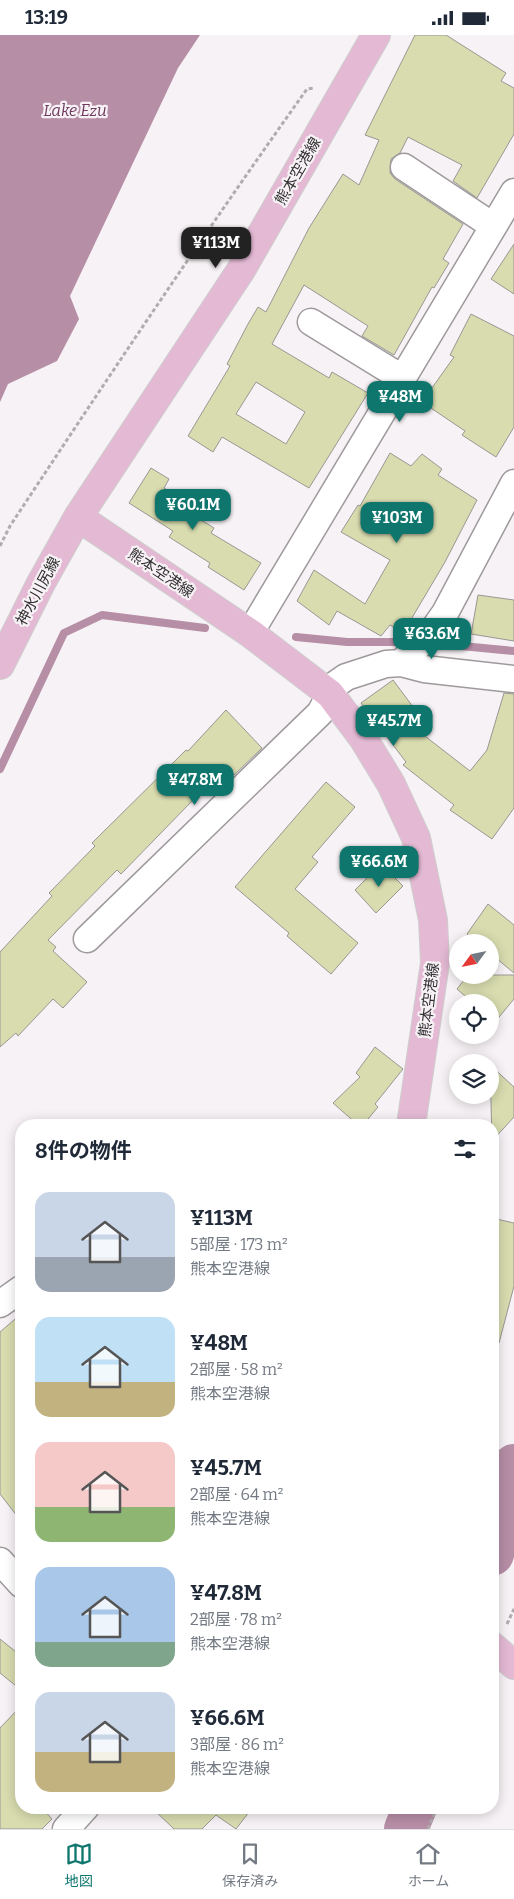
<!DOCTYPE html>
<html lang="ja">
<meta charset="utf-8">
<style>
body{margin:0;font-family:Bitter,"Noto Sans JP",serif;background:#f6f6f7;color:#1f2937;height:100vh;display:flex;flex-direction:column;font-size:19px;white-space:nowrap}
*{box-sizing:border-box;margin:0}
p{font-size:16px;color:#747a83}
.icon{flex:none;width:28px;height:28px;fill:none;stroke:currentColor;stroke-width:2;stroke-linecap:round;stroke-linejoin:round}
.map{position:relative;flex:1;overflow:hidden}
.details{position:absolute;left:15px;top:1084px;width:484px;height:695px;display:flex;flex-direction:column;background:#fff;border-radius:20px;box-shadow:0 2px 12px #0003}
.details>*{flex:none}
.needle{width:32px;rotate:237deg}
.buttons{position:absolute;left:449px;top:899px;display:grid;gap:10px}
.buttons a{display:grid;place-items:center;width:50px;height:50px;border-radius:50%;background:#fff;box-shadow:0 2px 12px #0003;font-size:25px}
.price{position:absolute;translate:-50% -42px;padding:0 11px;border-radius:10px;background:#0f766e;color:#fff;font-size:16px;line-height:32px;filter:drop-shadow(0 1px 2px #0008)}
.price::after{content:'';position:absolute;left:50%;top:30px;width:15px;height:11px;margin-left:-8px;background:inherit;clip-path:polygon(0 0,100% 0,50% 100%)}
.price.on{background:#222;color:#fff}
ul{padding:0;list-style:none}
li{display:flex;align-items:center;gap:15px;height:125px;padding:0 20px}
li span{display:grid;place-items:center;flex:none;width:140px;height:100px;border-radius:15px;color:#555}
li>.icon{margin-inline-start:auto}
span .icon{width:60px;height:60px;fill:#fffc;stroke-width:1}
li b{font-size:21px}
h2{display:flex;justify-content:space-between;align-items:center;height:60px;padding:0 20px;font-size:21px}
.status{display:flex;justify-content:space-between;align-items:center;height:35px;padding:0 25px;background:#fff;direction:ltr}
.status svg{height:14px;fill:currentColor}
.tab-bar{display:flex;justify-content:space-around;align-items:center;height:70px;border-top:1px solid #e0e1e3;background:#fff;font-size:14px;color:#747a83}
.tab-bar a{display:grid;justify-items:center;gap:2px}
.tab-bar .on{color:#0f766e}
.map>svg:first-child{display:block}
.water{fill:#b68ea6}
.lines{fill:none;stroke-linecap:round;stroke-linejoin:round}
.stream{stroke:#b68ea6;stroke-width:8}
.river{stroke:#b68ea6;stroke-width:44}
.building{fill:#d8dcaf;stroke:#979893;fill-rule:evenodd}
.minor-casing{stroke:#9e9a9c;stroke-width:29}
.major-casing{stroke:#cecece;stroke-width:30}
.path{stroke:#b0adaf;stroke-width:3;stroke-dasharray:4 2.5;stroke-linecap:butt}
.minor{stroke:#fff;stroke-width:26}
.major{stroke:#e4b9d4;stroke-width:28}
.labels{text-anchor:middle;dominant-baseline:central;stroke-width:4.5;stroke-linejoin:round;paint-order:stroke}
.street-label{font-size:15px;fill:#323132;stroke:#f7f2f5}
.water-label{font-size:16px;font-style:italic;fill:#6f3a5d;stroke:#f7f2f5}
</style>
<div class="status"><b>13:19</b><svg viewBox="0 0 49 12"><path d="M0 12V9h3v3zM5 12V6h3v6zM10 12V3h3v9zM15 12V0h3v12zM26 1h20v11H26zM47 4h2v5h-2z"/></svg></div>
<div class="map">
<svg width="514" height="1794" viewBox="0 0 514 1794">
<rect width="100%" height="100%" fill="#f7f2f5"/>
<path class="water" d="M0,0H200L178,33L70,261L79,284L57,326L8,349L0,367Z"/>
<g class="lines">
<path class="stream" d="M296,602L347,607H413
M430,608L514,616
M0,734L64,598L102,580L205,593"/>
<path class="river" d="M492,1519L514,1431
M406,1794L415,1772"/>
</g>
<path class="building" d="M415,0H446L506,38L501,46L514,53V99L477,163L453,146L462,130L408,102L400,118L391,124L390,138L395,144L463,189L443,224L449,228L434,253L432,252L394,320L362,301L368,291L304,250L272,309L329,343L332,337L368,358L309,453L222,402L213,417L188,401L230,331L227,329L248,289L258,272L266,277L309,193L343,139L359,150L379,105L365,100ZM256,347L305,377L286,409L236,379Z
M514,209V259L491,244Z
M471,279L514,301V392L496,422L462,400L465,396L422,367L454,322L450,320Z
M390,418L411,431L422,419L442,434L438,440L477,465L445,527L403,598L390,590L381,601L337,576L329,590L297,566L314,535L365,569L390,525L341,497L358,470L360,471Z
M151,433L169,444L164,453L182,465L179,471L214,493L211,498L261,528L244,555L208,532L210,528L169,502L173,496L129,468Z
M478,560L514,565V606L471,599Z
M393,645L428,692L421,698L470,736L487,715L504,658L514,659V773L492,804L450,775L454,770L403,730L406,727L361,668Z
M226,675L262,713L234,740L227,734L195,766L194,764L121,839L117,835L48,905L56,912L53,916L87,947L63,973L53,964L18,1001L16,998L0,1012V917L52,861L49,858L95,811L92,808L186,715L188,716Z
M326,747L355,772L312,822L318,827L295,854L358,908L331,939L287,901L289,898L235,852Z
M381,829L403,851L376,878L355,855Z
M488,869L514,890V938L490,918V908H477L467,899Z
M468,940H514V964L490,993V968H473L457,954Z
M375,1012L403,1034L375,1069L378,1072L363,1090H358L333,1068L360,1042L356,1038Z
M490,1030L514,1052V1082L492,1106Z
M492,1183L514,1188V1251L499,1308L492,1307Z
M21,1279V1486L0,1459V1297Z
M0,1604L21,1621V1655L0,1638Z
M21,1671V1772H41L52,1784L42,1794H0V1693Z
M151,1772H253L236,1794L216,1780L202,1794H174Z"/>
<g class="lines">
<defs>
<path id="minor" d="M404,132L493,191
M311,287L402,343
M250,598L514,157
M401,628L431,598L445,578L514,448
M87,904L320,678L336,649L346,642L386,629L401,628L424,634L514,644
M0,1269L21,1254
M0,1526L21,1549
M66,1794L86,1772"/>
<path id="major" d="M78,482L250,598L330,659L363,703L391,749L416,803L433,885L435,928L411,1090
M0,630L41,548L78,482L241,235L376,0
M492,1611L514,1630"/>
</defs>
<use href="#minor" class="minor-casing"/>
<use href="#major" class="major-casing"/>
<path class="path" d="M0,511L10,491C107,344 205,197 307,54L315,53
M507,1589L514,1574
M428,1794L437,1772"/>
<use href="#minor" class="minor"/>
<use href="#major" class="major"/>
</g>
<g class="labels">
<g class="street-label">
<text transform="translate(298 136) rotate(-60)">熊本空港線</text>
<text transform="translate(161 538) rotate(34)">熊本空港線</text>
<text transform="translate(38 556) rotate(-62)">神水川尻線</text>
<text transform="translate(429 965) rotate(-83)">熊本空港線</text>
</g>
<g class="water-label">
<text x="75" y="75">Lake Ezu</text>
</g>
</g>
</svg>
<div class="buttons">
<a><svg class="needle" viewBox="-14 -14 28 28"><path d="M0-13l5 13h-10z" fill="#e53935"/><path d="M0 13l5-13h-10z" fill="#747a83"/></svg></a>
<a><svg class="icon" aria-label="locate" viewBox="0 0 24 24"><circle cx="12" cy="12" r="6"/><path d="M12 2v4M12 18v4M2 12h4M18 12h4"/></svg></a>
<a><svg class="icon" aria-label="layers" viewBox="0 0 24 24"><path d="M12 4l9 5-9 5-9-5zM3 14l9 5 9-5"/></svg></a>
</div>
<b class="price on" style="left:216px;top:234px">¥113M</b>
<b class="price" style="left:400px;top:388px">¥48M</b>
<b class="price" style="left:193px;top:496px">¥60.1M</b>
<b class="price" style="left:397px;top:509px">¥103M</b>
<b class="price" style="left:432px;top:625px">¥63.6M</b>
<b class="price" style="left:394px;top:712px">¥45.7M</b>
<b class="price" style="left:195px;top:771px">¥47.8M</b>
<b class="price" style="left:379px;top:853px">¥66.6M</b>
<section class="details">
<h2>8件の物件<svg class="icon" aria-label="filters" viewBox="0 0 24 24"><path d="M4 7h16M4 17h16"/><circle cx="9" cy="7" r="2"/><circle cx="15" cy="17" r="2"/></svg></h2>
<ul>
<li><span style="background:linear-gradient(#c9d6e8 65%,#9aa5b1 0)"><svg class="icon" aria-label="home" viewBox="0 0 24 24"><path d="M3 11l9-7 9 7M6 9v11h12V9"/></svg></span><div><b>¥113M</b><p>5部屋 · 173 m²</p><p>熊本空港線</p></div></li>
<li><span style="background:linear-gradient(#bfe0f5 65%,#c2b280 0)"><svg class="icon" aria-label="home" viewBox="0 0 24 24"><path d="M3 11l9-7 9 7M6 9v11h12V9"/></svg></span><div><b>¥48M</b><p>2部屋 · 58 m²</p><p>熊本空港線</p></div></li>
<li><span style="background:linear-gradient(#f6c9c9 65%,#8fb573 0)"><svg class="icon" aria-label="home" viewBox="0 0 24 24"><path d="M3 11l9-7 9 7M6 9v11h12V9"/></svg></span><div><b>¥45.7M</b><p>2部屋 · 64 m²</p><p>熊本空港線</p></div></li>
<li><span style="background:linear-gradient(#a9c7e8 75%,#7fa58c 0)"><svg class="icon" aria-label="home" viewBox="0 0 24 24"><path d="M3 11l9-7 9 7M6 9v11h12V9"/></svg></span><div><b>¥47.8M</b><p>2部屋 · 78 m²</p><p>熊本空港線</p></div></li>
<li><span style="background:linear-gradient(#c9d6e8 60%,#c2b280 0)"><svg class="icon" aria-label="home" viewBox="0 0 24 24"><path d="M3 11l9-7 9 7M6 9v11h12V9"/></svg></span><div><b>¥66.6M</b><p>3部屋 · 86 m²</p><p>熊本空港線</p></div></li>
</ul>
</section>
</div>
<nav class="tab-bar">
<a class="on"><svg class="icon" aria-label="map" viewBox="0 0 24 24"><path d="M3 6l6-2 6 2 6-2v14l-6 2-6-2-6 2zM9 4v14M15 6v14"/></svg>地図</a>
<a><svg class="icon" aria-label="saved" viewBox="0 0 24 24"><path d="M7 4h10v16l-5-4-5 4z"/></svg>保存済み</a>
<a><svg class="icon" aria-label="home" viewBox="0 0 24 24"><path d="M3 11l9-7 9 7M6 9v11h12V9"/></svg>ホーム</a>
</nav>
